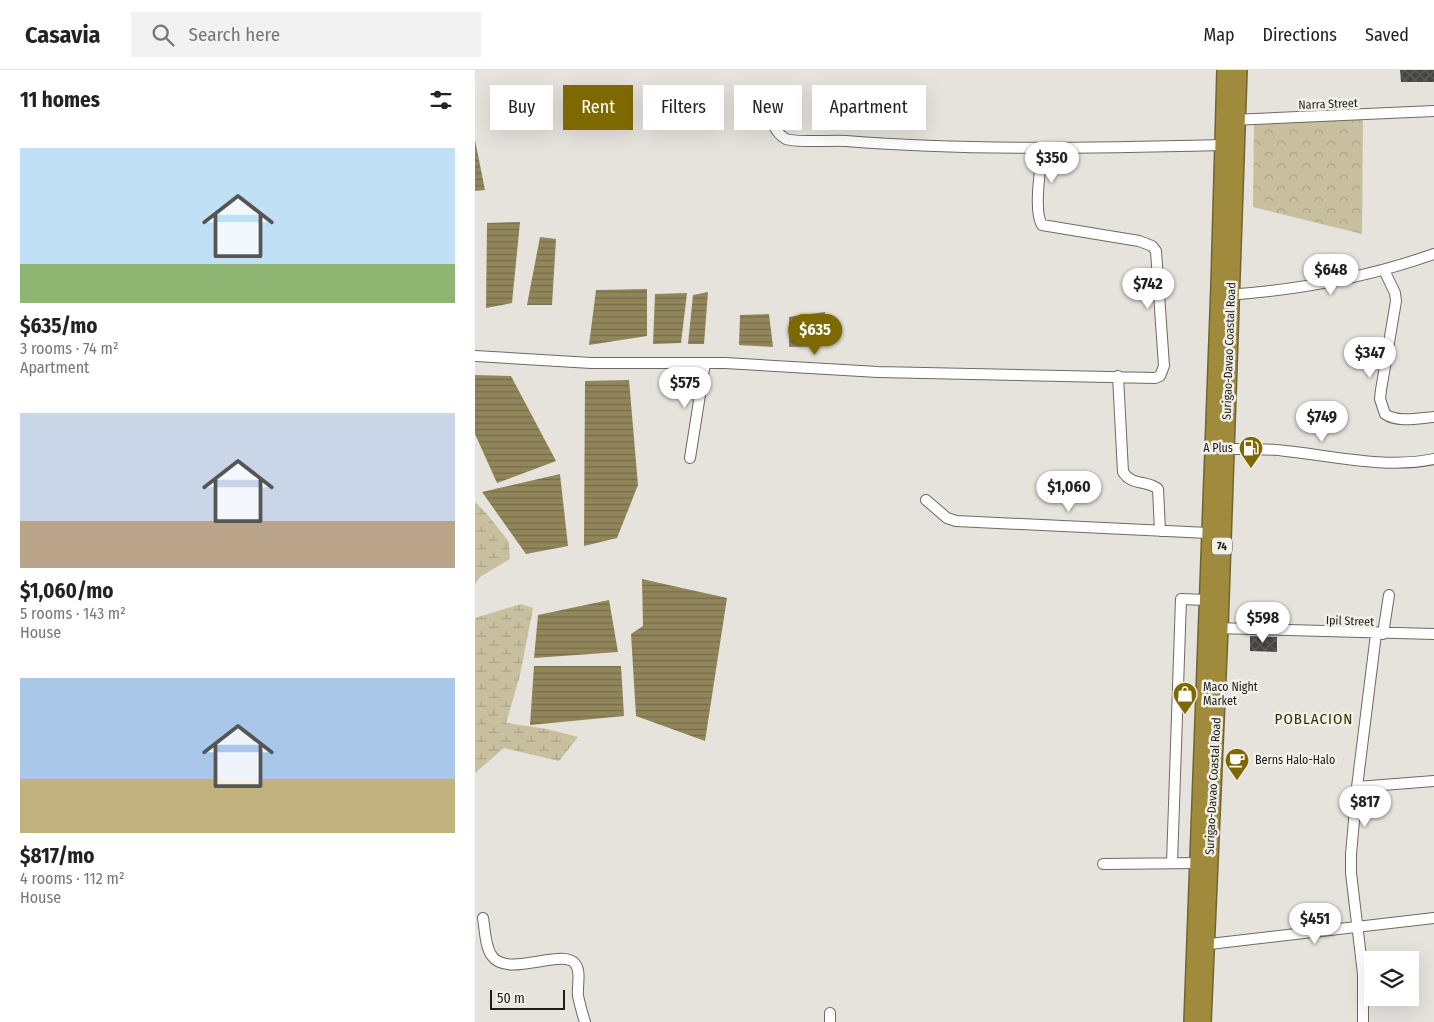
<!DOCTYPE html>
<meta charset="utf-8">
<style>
body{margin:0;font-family:"Fira Sans Condensed",sans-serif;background:#f2f2f2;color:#222;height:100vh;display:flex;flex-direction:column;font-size:19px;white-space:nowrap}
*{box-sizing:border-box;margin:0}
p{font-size:16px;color:#767676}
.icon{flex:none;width:28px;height:28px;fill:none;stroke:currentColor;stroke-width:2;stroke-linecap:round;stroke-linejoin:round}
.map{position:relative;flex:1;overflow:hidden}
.drawer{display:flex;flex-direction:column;background:#fff;width:475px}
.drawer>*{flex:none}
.hud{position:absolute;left:15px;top:15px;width:475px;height:45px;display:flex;gap:10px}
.controls{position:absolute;left:889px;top:881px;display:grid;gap:10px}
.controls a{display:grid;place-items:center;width:55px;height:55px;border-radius:0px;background:#fff;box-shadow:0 5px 20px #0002;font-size:25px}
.scale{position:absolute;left:15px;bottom:12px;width:75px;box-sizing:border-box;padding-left:5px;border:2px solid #1d1c19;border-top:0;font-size:14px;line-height:18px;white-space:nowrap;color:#1d1c19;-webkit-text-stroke:4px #f2f1e9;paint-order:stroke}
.price{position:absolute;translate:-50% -42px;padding:0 11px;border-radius:18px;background:#fff;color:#222;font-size:16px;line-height:32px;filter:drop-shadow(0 1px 2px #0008)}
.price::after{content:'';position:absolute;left:50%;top:30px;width:15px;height:11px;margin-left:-8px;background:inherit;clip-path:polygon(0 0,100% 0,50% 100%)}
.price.on{background:#7e6800;color:#fff}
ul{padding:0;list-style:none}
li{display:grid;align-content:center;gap:10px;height:265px;padding:0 20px}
li span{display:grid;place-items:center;height:155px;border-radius:0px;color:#555}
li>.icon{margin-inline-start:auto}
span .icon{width:90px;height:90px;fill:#fffc;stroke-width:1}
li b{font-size:21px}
h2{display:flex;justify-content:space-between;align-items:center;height:60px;padding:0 20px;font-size:21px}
.chip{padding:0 18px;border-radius:0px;background:#fff;box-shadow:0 5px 20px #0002;font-size:18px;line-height:45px}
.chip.on{background:#7e6800;color:#fff}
header{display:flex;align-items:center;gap:30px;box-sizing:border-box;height:70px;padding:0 25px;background:#fff;border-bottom:1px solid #e0e0e0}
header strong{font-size:24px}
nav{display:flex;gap:28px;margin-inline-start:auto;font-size:18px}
.search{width:350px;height:45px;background:#f2f2f2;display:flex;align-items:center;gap:12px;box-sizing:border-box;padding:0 18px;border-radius:0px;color:#767676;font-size:19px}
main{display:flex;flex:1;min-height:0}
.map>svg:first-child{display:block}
.forest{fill:url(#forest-crowns)}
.wetland{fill:url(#wetland-marsh)}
.water{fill:url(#water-rules)}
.building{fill:url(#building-cross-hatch)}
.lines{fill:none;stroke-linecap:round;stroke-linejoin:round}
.minor-casing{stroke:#6c6a64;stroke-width:12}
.highway-casing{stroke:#726430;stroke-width:18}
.minor{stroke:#fff;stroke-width:10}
.highway{stroke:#a08b3c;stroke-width:15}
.labels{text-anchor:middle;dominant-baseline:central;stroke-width:5;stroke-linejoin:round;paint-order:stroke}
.shield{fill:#f2f1e9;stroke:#5d5c57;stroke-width:1}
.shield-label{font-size:11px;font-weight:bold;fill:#1d1c19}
.street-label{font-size:12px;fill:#1d1c19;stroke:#f2f1e9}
.poi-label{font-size:12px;fill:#1d1c19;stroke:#f2f1e9;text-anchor:start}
.quarter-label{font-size:15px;letter-spacing:1px;fill:#372d01;stroke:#f2f1e9}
</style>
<header>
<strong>Casavia</strong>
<div class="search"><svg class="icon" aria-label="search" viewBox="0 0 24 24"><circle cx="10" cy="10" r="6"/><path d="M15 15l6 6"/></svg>Search here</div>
<nav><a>Map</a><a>Directions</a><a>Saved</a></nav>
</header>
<main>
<section class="drawer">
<h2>11 homes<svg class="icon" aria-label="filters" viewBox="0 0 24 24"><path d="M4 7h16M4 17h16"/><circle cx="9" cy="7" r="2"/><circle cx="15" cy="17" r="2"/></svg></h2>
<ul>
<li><span style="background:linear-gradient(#bfe0f5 75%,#8fb573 0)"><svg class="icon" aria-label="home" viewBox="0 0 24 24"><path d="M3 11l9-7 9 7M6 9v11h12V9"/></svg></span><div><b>$635/mo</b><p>3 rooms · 74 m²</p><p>Apartment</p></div></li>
<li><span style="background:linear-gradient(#c9d6e8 70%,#b9a48a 0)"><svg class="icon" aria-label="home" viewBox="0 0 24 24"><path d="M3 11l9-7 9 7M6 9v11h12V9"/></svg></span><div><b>$1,060/mo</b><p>5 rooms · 143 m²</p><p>House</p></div></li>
<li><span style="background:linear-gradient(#a9c7e8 65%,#c2b280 0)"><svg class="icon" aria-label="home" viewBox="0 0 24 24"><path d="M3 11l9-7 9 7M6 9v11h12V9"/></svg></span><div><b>$817/mo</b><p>4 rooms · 112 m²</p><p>House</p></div></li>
</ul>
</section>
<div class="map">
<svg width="959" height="952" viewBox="0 0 959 952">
<defs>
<pattern id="forest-crowns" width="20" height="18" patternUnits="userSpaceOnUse" patternTransform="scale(1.25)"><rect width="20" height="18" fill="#c8bf9e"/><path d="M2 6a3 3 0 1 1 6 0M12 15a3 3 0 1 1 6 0" fill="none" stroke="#aba488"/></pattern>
<pattern id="wetland-marsh" width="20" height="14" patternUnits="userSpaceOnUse" patternTransform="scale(1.25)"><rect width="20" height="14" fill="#c8bf9e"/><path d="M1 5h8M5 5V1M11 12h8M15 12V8" fill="none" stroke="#aba488"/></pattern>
<pattern id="water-rules" width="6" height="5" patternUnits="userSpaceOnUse" patternTransform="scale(1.25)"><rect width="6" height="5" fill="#91855a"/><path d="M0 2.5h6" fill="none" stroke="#766c4a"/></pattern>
<pattern id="building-cross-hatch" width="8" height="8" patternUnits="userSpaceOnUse" patternTransform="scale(1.25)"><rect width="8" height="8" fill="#46453f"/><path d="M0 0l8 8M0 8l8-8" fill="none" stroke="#5d5d58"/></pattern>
</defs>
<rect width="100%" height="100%" fill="#e5e3dc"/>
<path class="forest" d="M888,48L887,164L778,137L779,55Z"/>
<path class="wetland" d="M0,432L12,444L34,472L35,489L5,507L0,514Z
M46,534L58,538L45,605L31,653L72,659L103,667L84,691L29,678L0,703V548Z"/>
<path class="water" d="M0,70L10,120L0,121Z
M45,152L37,233L11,238L12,153Z
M65,167L81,169L77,235H52Z
M172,219V266L114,275L121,220Z
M233,222L229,274H213L218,225Z
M212,223L206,273L178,274L180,224Z
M350,242L351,276L314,277V247Z
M294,244L298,277L264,275L265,245Z
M0,305L36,306L81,391L22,413L0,364Z
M154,310L163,415L142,468L109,476L110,311Z
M85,404L93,476L51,484L7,422Z
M167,509L252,528L230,671L161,646L156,564L168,556Z
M134,530L143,582L59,588L63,545Z
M59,596H146L149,646L55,655Z"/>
<path class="building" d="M925,0H959V12H926Z
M775,566L802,567V582L775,581Z"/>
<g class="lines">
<defs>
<path id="minor" d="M290,26C293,40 297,62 311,69C321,73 357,70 371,71C497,81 622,78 749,75
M757,50L959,41
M909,200L920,223L921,231L906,320L905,329L910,344C923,353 944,348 959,347
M752,225C824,220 891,208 959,184
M0,286L116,293H250L403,302L680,308L685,306L689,296L681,181L677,176L664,171L567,155C558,141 566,97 567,79
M643,306L648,402C657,416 672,410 683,419L685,461
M746,379C767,379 789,378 811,381C858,386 912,399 959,389
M215,388L230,293
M451,430L472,448L481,451L733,463
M739,558L959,564
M908,564L914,525
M882,717L959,711
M697,793L706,529L731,530
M628,794L723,793
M8,848C10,859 10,877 17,886C33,909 90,876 101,895C106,903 102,917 103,926C105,935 107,943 110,952
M726,875L959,848
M355,952V943
M888,952V904L876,803V784L882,717L901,564"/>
<path id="highway" d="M717,952L744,216L750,0
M728,952L745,558L764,0"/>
</defs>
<use href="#minor" class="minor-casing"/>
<use href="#highway" class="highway-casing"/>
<use href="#minor" class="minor"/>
<use href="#highway" class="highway"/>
</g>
<defs>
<symbol id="fuel-pin" viewBox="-11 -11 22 30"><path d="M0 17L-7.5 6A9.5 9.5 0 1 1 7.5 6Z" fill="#7e6800" stroke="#f2f1e9"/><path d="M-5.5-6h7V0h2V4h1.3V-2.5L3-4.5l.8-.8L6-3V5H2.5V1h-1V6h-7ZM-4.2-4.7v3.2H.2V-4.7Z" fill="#fff"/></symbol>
<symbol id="shop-pin" viewBox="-11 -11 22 30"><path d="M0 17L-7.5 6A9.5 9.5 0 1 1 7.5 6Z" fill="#7e6800" stroke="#f2f1e9"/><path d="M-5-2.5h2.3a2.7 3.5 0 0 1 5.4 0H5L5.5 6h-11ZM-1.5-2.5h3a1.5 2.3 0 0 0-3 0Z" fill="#fff"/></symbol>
<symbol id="cafe-pin" viewBox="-11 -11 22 30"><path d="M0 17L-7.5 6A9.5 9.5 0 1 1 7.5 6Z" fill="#7e6800" stroke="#f2f1e9"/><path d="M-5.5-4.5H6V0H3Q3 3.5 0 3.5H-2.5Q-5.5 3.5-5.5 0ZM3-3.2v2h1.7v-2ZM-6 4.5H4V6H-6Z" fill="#fff"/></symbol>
</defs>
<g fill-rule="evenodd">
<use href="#fuel-pin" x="762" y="364" width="28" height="38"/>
<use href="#shop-pin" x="696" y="610" width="28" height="38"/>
<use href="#cafe-pin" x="748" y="676" width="28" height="38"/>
</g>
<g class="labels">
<rect class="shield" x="737" y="467.5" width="20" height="17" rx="4"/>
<g class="shield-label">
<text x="747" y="476">74</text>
</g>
<g class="street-label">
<text transform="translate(853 34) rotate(-2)">Narra Street</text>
<text transform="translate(754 281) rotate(-88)">Surigao-Davao Coastal Road</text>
<text transform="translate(875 551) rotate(2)">Ipil Street</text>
<text transform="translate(738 716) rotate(-87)">Surigao-Davao Coastal Road</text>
</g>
<g class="poi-label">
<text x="758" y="378" text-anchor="end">A Plus</text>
<text x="728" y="617">Maco Night<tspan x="728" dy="14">Market</tspan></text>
<text x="780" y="690">Berns Halo-Halo</text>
</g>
<g class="quarter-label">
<text x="839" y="649">POBLACION</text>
</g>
</g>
</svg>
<div class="controls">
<a><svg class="icon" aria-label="layers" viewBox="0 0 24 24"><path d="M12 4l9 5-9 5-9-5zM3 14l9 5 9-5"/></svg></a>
</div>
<div class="scale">50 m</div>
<b class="price" style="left:577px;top:114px">$350</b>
<b class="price" style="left:856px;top:226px">$648</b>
<b class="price" style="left:673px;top:240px">$742</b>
<b class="price on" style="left:340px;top:286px">$635</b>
<b class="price" style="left:895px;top:309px">$347</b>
<b class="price" style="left:210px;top:339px">$575</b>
<b class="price" style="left:847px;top:373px">$749</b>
<b class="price" style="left:594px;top:443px">$1,060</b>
<b class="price" style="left:788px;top:574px">$598</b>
<b class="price" style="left:890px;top:758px">$817</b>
<b class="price" style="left:840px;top:875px">$451</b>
<div class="hud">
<a class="chip">Buy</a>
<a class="chip on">Rent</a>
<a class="chip">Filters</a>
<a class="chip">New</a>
<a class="chip">Apartment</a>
</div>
</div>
</main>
